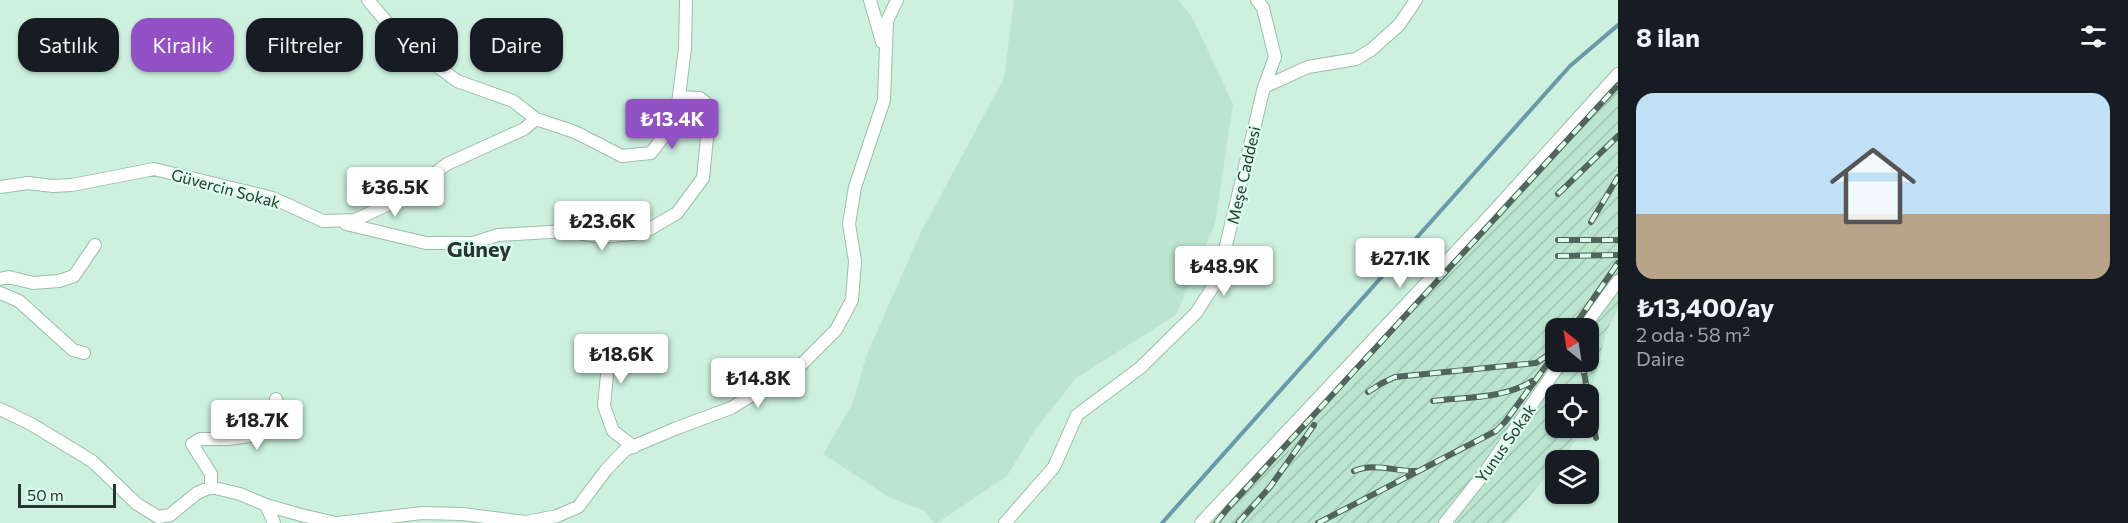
<!DOCTYPE html>
<html lang="tr">
<meta charset="utf-8">
<style>
body{margin:0;font-family:Commissioner,sans-serif;background:#242831;color:#f1f3f6;height:100vh;display:flex;flex-direction:column;font-size:22px;white-space:nowrap}
*{box-sizing:border-box;margin:0}
p{font-size:20px;color:#9ea1a6}
.icon{flex:none;width:33px;height:33px;fill:none;stroke:currentColor;stroke-width:2;stroke-linecap:round;stroke-linejoin:round}
.map{position:relative;flex:1;overflow:hidden}
.sheet{display:flex;flex-direction:column;background:#171b24;width:510px}
.sheet>*{flex:none}
.guide{position:absolute;left:18px;top:18px;width:570px;height:54px;display:flex;gap:12px}
.needle{width:39px;rotate:330deg}
.controls{position:absolute;left:1545px;top:318px;display:grid;gap:12px}
.controls a{display:grid;place-items:center;width:54px;height:54px;border-radius:12px;background:#171b24;box-shadow:0 2px 4px #0004;font-size:30px}
.scale{position:absolute;left:18px;bottom:15px;width:98px;box-sizing:border-box;padding-left:6px;border:3px solid #28362f;border-top:0;font-size:16px;line-height:21px;white-space:nowrap;color:#28362f;-webkit-text-stroke:4px #dbfeec;paint-order:stroke}
.price{position:absolute;translate:-50% -51px;padding:0 14px;border-radius:6px;background:#fff;color:#222;font-size:20px;line-height:39px;filter:drop-shadow(0 2px 3px #0008)}
.price::after{content:'';position:absolute;left:50%;top:36px;width:18px;height:14px;margin-left:-9px;background:inherit;clip-path:polygon(0 0,100% 0,50% 100%)}
.price.on{background:#9351c6;color:#fff}
ul{padding:0;list-style:none}
li{display:grid;align-content:center;gap:12px;height:318px;padding:0 18px}
li span{display:grid;place-items:center;height:186px;border-radius:18px;color:#555}
li>.icon{margin-inline-start:auto}
span .icon{width:108px;height:108px;fill:#fffc;stroke-width:1}
li b{font-size:26px}
h2{display:flex;justify-content:space-between;align-items:center;height:72px;padding:0 18px;font-size:26px}
.chip{padding:0 21px;border-radius:18px;background:#171b24;box-shadow:0 2px 4px #0004;font-size:21px;line-height:54px}
.chip.on{background:#9351c6;color:#fff}
main{display:flex;flex:1;min-height:0}
.map>svg:first-child{display:block}
.built{fill:#bbe5cf}
.industrial{fill:url(#industrial-furrows);fill-rule:evenodd}
.lines{fill:none;stroke-linecap:round;stroke-linejoin:round}
.stream{stroke:#6a99a8;stroke-width:4}
.street-casing{stroke:#9bbdab;stroke-width:14}
.street{stroke:#fff;stroke-width:12}
.rail-casing{stroke:#52655c;stroke-width:6}
.rail{stroke:#dbfeec;stroke-width:4;stroke-dasharray:11;stroke-linecap:butt}
.labels{text-anchor:middle;dominant-baseline:central;stroke-width:4.5;stroke-linejoin:round;paint-order:stroke}
.street-label{font-size:16px;fill:#28362f;stroke:#dbfeec}
.district-label{font-size:22px;font-weight:bold;fill:#28362f;stroke:#dbfeec}
</style>
<main>
<div class="map">
<svg width="1618" height="523" viewBox="0 0 1618 523">
<defs>
<pattern id="industrial-furrows" width="10" height="10" patternUnits="userSpaceOnUse" patternTransform="scale(1.5)"><rect width="10" height="10" fill="#bbe5cf"/><path d="M-1 1l2-2M0 10L10 0M9 11l2-2" fill="none" stroke="#a1c5b2"/></pattern>
</defs>
<rect width="100%" height="100%" fill="#cef1df"/>
<path class="built" d="M1014,0H1178L1192,17L1233,104L1215,224L1176,315L1076,378L1035,430L1007,476L937,523H934L925,511L889,497L823,454L852,405L867,354L921,232L1004,78Z"/>
<path class="industrial" d="M1618,88V309L1607,330L1589,400L1588,394H1556V428H1581L1578,438L1560,460H1556L1555,466L1507,523H1213L1360,371ZM1556,328H1588V362H1556Z"/>
<g class="lines">
<path class="stream" d="M1162,523L1570,66L1618,25"/>
<defs>
<path id="street" d="M870,0L882,42
M1264,87L1308,67L1356,59L1371,50L1399,25L1416,0
M536,119L575,132L622,156L651,153L676,120L685,48L686,0
M0,187L28,183L53,186L72,185L154,169L273,198L323,221L355,220L402,198L447,164L524,129L536,119L513,101L457,81L402,40L368,0
M346,224L426,243H473L498,235L567,231L601,237L632,234L648,230L677,213L703,178L708,128L706,103L700,98L679,97
M0,279L9,277L33,283L59,281L74,276L95,245
M0,293L19,301L73,350L84,353
M1583,328L1618,281
M590,361L608,364L604,406L613,431L634,447
M0,409L31,424L92,461L137,504L158,517L170,515L197,493L211,487L240,494L266,505L301,515L336,523
M211,487V474L192,444L200,439H228L258,435L281,417L276,399
M266,505L274,523
M338,523L422,513L462,514L526,522L557,516L578,507L606,470L625,450L677,428L731,408L801,365L836,330L852,300L855,261L849,224L855,187L884,100L887,21L897,0
M1005,523L1054,467L1077,415L1140,368L1196,313L1218,279L1264,87L1275,57L1263,8L1257,0
M1201,523L1495,210L1618,74
M1445,523L1486,471L1561,362"/>
</defs>
<use href="#street" class="street-casing"/>
<use href="#street" class="street"/>
<defs>
<path id="rail" d="M1558,194L1618,136
M1591,222L1618,177
M1558,240H1618
M1558,256L1618,255
M1573,328L1618,263
M1582,362L1588,394
M1368,392L1382,383L1395,377L1536,363L1551,353
M1588,397L1596,438
M1433,401C1465,397 1504,399 1532,381
M1354,471C1374,462 1396,472 1417,471
M1216,523L1228,508L1618,85
M1238,523L1270,487L1314,425
M1318,523L1496,431L1505,422L1556,352"/>
</defs>
<use href="#rail" class="rail-casing"/>
<use href="#rail" class="rail"/>
</g>
<g class="labels">
<g class="street-label">
<text transform="translate(1243 175) rotate(-77)">Meşe Caddesi</text>
<text transform="translate(226 188) rotate(15)">Güvercin Sokak</text>
<text transform="translate(1505 443) rotate(-55)">Yunus Sokak</text>
</g>
<g class="district-label">
<text x="479" y="248">Güney</text>
</g>
</g>
</svg>
<div class="controls">
<a><svg class="needle" viewBox="-14 -14 28 28"><path d="M0-13l5 13h-10z" fill="#e53935"/><path d="M0 13l5-13h-10z" fill="#9ea1a6"/></svg></a>
<a><svg class="icon" aria-label="locate" viewBox="0 0 24 24"><circle cx="12" cy="12" r="6"/><path d="M12 2v4M12 18v4M2 12h4M18 12h4"/></svg></a>
<a><svg class="icon" aria-label="layers" viewBox="0 0 24 24"><path d="M12 4l9 5-9 5-9-5zM3 14l9 5 9-5"/></svg></a>
</div>
<div class="scale">50 m</div>
<b class="price on" style="left:672px;top:150px">₺13.4K</b>
<b class="price" style="left:395px;top:218px">₺36.5K</b>
<b class="price" style="left:602px;top:252px">₺23.6K</b>
<b class="price" style="left:1400px;top:289px">₺27.1K</b>
<b class="price" style="left:1224px;top:297px">₺48.9K</b>
<b class="price" style="left:621px;top:385px">₺18.6K</b>
<b class="price" style="left:758px;top:409px">₺14.8K</b>
<b class="price" style="left:257px;top:451px">₺18.7K</b>
<div class="guide">
<a class="chip">Satılık</a>
<a class="chip on">Kiralık</a>
<a class="chip">Filtreler</a>
<a class="chip">Yeni</a>
<a class="chip">Daire</a>
</div>
</div>
<section class="sheet">
<h2>8 ilan<svg class="icon" aria-label="filters" viewBox="0 0 24 24"><path d="M4 7h16M4 17h16"/><circle cx="9" cy="7" r="2"/><circle cx="15" cy="17" r="2"/></svg></h2>
<ul>
<li><span style="background:linear-gradient(#bfe0f5 65%,#b9a48a 0)"><svg class="icon" aria-label="home" viewBox="0 0 24 24"><path d="M3 11l9-7 9 7M6 9v11h12V9"/></svg></span><div><b>₺13,400/ay</b><p>2 oda · 58 m²</p><p>Daire</p></div></li>
</ul>
</section>
</main>
